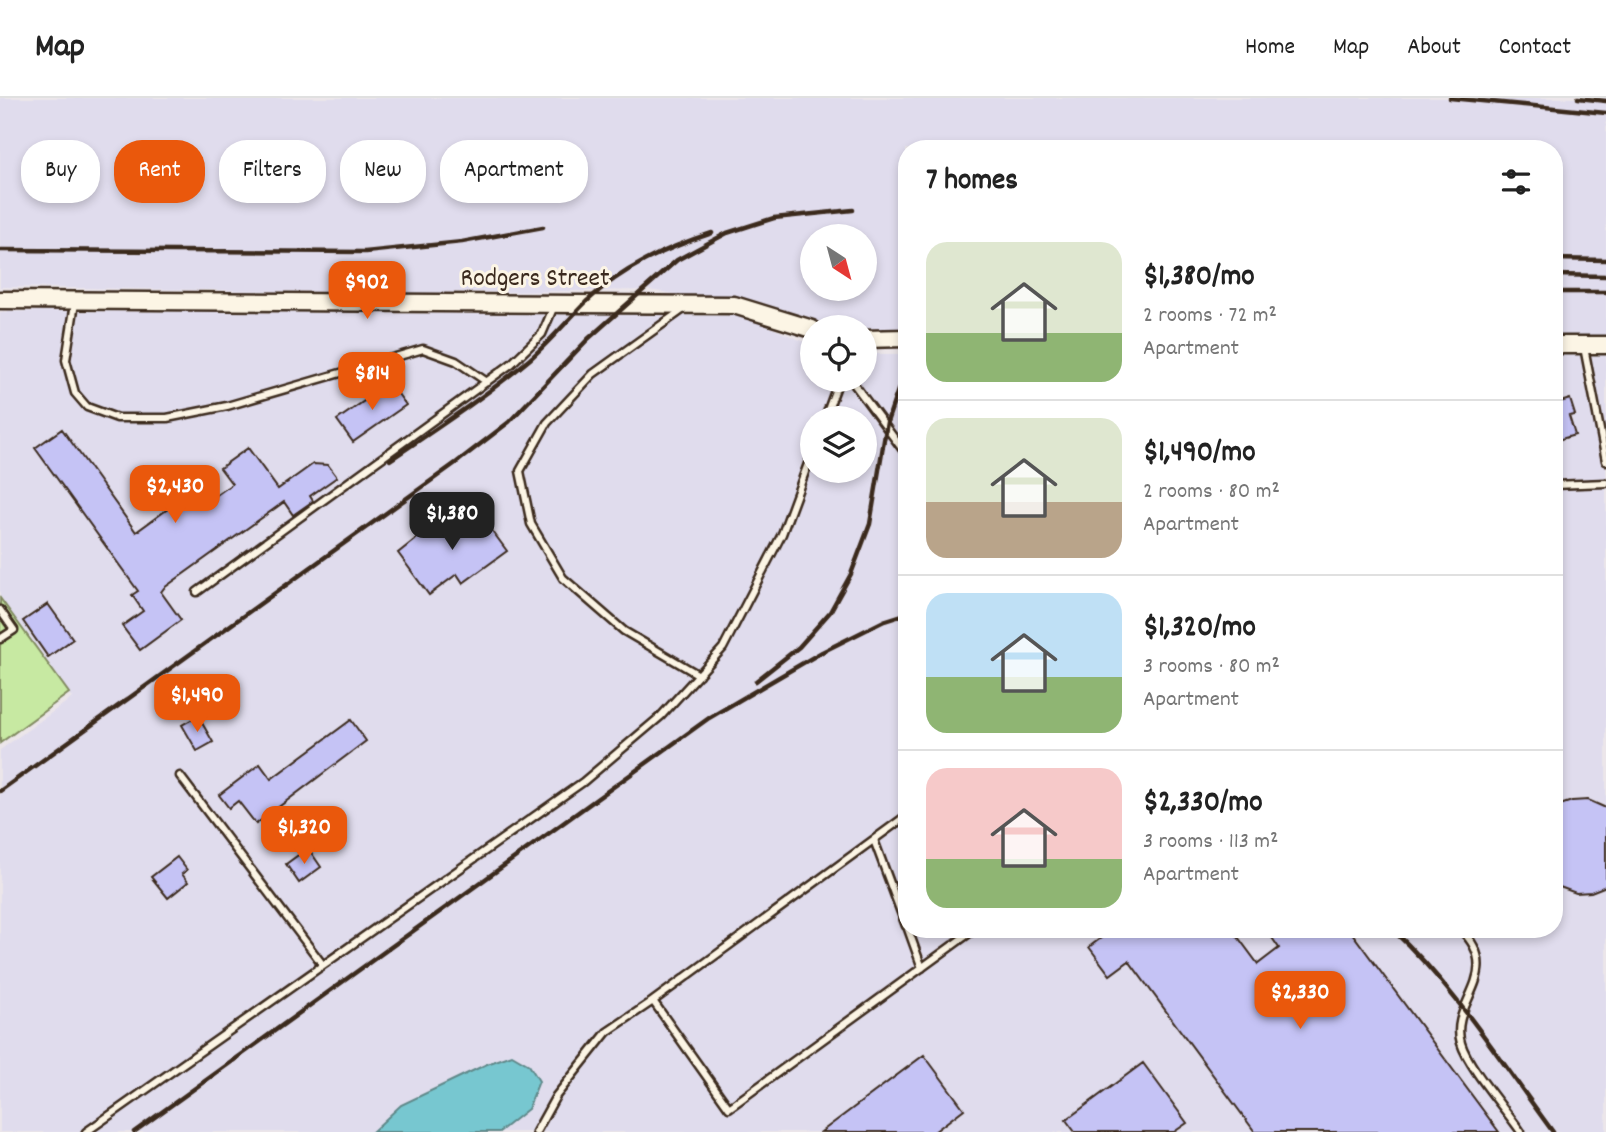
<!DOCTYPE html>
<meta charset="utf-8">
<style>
body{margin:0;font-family:Dekko,sans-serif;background:#f6f6f6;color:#222;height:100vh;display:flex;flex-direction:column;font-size:26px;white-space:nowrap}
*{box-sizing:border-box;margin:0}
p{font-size:23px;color:#767676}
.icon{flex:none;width:38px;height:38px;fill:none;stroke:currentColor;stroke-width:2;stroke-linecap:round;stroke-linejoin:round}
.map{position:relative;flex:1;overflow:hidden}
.side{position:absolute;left:898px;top:42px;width:665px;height:798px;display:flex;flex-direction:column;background:#fff;border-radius:28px;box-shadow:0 4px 10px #0003}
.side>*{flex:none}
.top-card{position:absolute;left:21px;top:42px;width:665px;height:63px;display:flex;gap:14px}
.needle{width:46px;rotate:144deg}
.controls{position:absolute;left:800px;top:126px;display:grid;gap:14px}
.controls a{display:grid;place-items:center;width:77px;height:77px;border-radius:50%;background:#fff;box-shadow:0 4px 10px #0003;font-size:35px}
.price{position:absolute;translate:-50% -60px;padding:0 16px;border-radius:14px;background:#ea580c;color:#fff;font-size:23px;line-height:46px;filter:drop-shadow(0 2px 4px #0008)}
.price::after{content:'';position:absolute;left:50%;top:42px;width:21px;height:16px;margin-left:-10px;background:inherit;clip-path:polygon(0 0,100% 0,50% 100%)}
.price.selected{background:#222;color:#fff}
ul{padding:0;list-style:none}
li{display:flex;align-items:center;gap:21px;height:175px;padding:0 28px}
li+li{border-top:2px solid #e0e0e0}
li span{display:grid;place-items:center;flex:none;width:196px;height:140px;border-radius:21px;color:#555}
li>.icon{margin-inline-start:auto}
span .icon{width:84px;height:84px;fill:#fffc;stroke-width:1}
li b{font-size:30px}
h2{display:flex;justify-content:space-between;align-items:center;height:84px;padding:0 28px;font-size:30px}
.pill{padding:0 24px;border-radius:28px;background:#fff;box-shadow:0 4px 10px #0003;font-size:24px;line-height:63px}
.pill.selected{background:#ea580c;color:#fff}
header{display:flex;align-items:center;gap:42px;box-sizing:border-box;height:98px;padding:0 35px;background:#fff;border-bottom:2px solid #e0e0e0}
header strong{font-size:33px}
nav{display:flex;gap:38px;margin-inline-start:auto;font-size:24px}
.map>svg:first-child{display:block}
.built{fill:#e0dced;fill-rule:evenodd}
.green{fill:#c7e9a2;stroke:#818a60;stroke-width:2}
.water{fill:#77c7d0;stroke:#5f8889;stroke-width:2}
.building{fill:#c5c3f5;stroke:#3b2a1e;stroke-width:2}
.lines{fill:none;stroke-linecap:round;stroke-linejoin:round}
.service-casing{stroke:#3b2a1e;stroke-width:11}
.tertiary-casing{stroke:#3b2a1e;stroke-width:21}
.service{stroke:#fcf5e5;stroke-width:6}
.tertiary{stroke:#fcf5e5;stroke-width:16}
.rail{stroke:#3b2a1e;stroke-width:4.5}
.labels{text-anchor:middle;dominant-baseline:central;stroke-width:6;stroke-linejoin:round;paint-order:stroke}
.street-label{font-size:26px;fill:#3b2a1e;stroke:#fcf5e5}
</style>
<header>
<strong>Map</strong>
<nav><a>Home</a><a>Map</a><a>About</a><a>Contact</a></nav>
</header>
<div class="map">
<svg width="1606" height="1034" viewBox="0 0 1606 1034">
<rect width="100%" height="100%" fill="#ece6ea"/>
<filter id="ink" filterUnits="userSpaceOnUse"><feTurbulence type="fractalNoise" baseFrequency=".0143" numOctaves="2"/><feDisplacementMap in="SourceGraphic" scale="14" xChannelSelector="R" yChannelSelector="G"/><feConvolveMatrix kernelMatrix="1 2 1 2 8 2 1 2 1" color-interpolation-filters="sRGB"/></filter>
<g filter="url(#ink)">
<path class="built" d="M0,0H1606V237H1554V51H906V232L840,229L776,211L649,192L417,195L0,189ZM812,138H864V191H812Z
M41,213L743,218L812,247V282H864L865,256H906V831H1554V258H1606V1034H0V652L72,600L0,500V214ZM812,320H864V373H812Z"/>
<path class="green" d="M0,500L69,595L0,645Z"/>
<path class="water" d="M512,957L529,967L539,983L528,1011L499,1034H372L401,1007L487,966Z"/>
<path class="building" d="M390,285L406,307L353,344L337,322Z
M1570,301L1575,317L1569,318L1575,337L1554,343V306Z
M62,331L136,434L176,405L178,408L198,394L205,405L232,386L220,370L248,350L278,391L313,366L328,367L337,379L310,398L313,403L293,417L284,404L164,490L161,494L181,522L140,552L122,528L143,513L132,497L138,493L35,350Z
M479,415L507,453L463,485L457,476L429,497L398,455L447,416L458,430Z
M48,506L73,541L48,559L23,523Z
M198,618L213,644L197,653L182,627Z
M351,622L366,643L256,726L238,703L229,710L219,697L260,666L271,681Z
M1588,702L1606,710V788L1591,794L1576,795L1554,787V709L1572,703Z
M308,750L321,769L299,785L286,766Z
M177,759L187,772L182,776L188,784L168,800L151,779Z
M1113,831H1232L1258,866L1279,850L1266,831H1349L1499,1034H1255L1129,863L1110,877L1089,849Z
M924,957L964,1011L934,1034H821Z
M1143,965L1187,1025L1174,1034H1075L1066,1022Z"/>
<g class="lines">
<defs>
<path id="service" d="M75,205L66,262L75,295L87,309L117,320H167L227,308L423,251L456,263L487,284
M685,210L593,276L547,325L520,373L531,426L563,480L624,533L699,577
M1584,249L1606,363
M851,282L906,356
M825,320L839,282
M1554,387L1606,385
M197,494L511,266L542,236L554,208
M0,512L14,532L0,541
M180,678L323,867
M906,718L653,903L729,1010L975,831
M874,742L906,828
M908,831L922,870
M1460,831C1507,875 1448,905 1461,945C1468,969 1506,1012 1521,1034
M86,1034L583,684L661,618L723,550L782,436L812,355
M536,1034L556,998L607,934L653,903"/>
<path id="tertiary" d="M0,202L734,207L812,231
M864,241L906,240
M1554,247H1606"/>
</defs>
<use href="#service" class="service-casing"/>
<use href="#tertiary" class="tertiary-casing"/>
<use href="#service" class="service"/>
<use href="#tertiary" class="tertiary"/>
<path class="rail" d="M1450,0L1606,15
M1578,0L1606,3
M0,152L365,154L462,144L543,129
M1554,161L1606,162
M1554,177L1606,178
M1554,194H1606
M390,362C437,330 486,298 530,261C550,243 567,223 586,204C622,170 666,150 712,135
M756,583L799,549L830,514L851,476L870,426L887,324L906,269
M0,693L457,364L509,324L588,241L677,162L727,135L774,120L853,112
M1392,831C1455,890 1502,965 1553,1034
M134,1034L709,620L822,554L884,523L906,516"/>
</g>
</g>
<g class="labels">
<g class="street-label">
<text x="535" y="181">Rodgers Street</text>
</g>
</g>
</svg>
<div class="controls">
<a><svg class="needle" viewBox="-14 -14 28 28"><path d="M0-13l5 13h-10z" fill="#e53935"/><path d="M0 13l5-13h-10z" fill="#767676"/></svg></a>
<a><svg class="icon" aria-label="locate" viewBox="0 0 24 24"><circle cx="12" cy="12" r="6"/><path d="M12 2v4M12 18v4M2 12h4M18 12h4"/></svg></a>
<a><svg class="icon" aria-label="layers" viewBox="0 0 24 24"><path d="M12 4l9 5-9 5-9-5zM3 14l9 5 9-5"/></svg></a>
</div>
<b class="price" style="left:367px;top:223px">$902</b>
<b class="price" style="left:372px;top:314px">$814</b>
<b class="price" style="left:175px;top:427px">$2,430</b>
<b class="price selected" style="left:452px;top:454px">$1,380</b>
<b class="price" style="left:197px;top:636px">$1,490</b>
<b class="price" style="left:304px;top:768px">$1,320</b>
<b class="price" style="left:1300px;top:933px">$2,330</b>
<div class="top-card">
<a class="pill">Buy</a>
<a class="pill selected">Rent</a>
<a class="pill">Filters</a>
<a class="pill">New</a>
<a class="pill">Apartment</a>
</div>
<section class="side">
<h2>7 homes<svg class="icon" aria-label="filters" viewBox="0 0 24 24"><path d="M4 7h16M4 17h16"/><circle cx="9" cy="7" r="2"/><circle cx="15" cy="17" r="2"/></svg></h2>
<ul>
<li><span style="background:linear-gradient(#dfe7d0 65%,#8fb573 0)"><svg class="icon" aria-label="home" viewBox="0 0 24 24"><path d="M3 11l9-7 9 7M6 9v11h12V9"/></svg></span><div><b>$1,380/mo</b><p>2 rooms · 72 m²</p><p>Apartment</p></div></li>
<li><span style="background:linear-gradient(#dfe7d0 60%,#b9a48a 0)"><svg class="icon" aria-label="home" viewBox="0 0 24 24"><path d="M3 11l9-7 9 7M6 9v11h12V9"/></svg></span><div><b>$1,490/mo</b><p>2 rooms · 80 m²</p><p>Apartment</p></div></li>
<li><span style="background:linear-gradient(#bfe0f5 60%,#8fb573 0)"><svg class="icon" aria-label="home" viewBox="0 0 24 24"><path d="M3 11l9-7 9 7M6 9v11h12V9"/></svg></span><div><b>$1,320/mo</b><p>3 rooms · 80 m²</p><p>Apartment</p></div></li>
<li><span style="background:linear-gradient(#f6c9c9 65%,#8fb573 0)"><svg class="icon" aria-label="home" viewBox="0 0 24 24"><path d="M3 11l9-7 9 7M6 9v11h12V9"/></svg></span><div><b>$2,330/mo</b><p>3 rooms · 113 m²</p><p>Apartment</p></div></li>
</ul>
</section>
</div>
